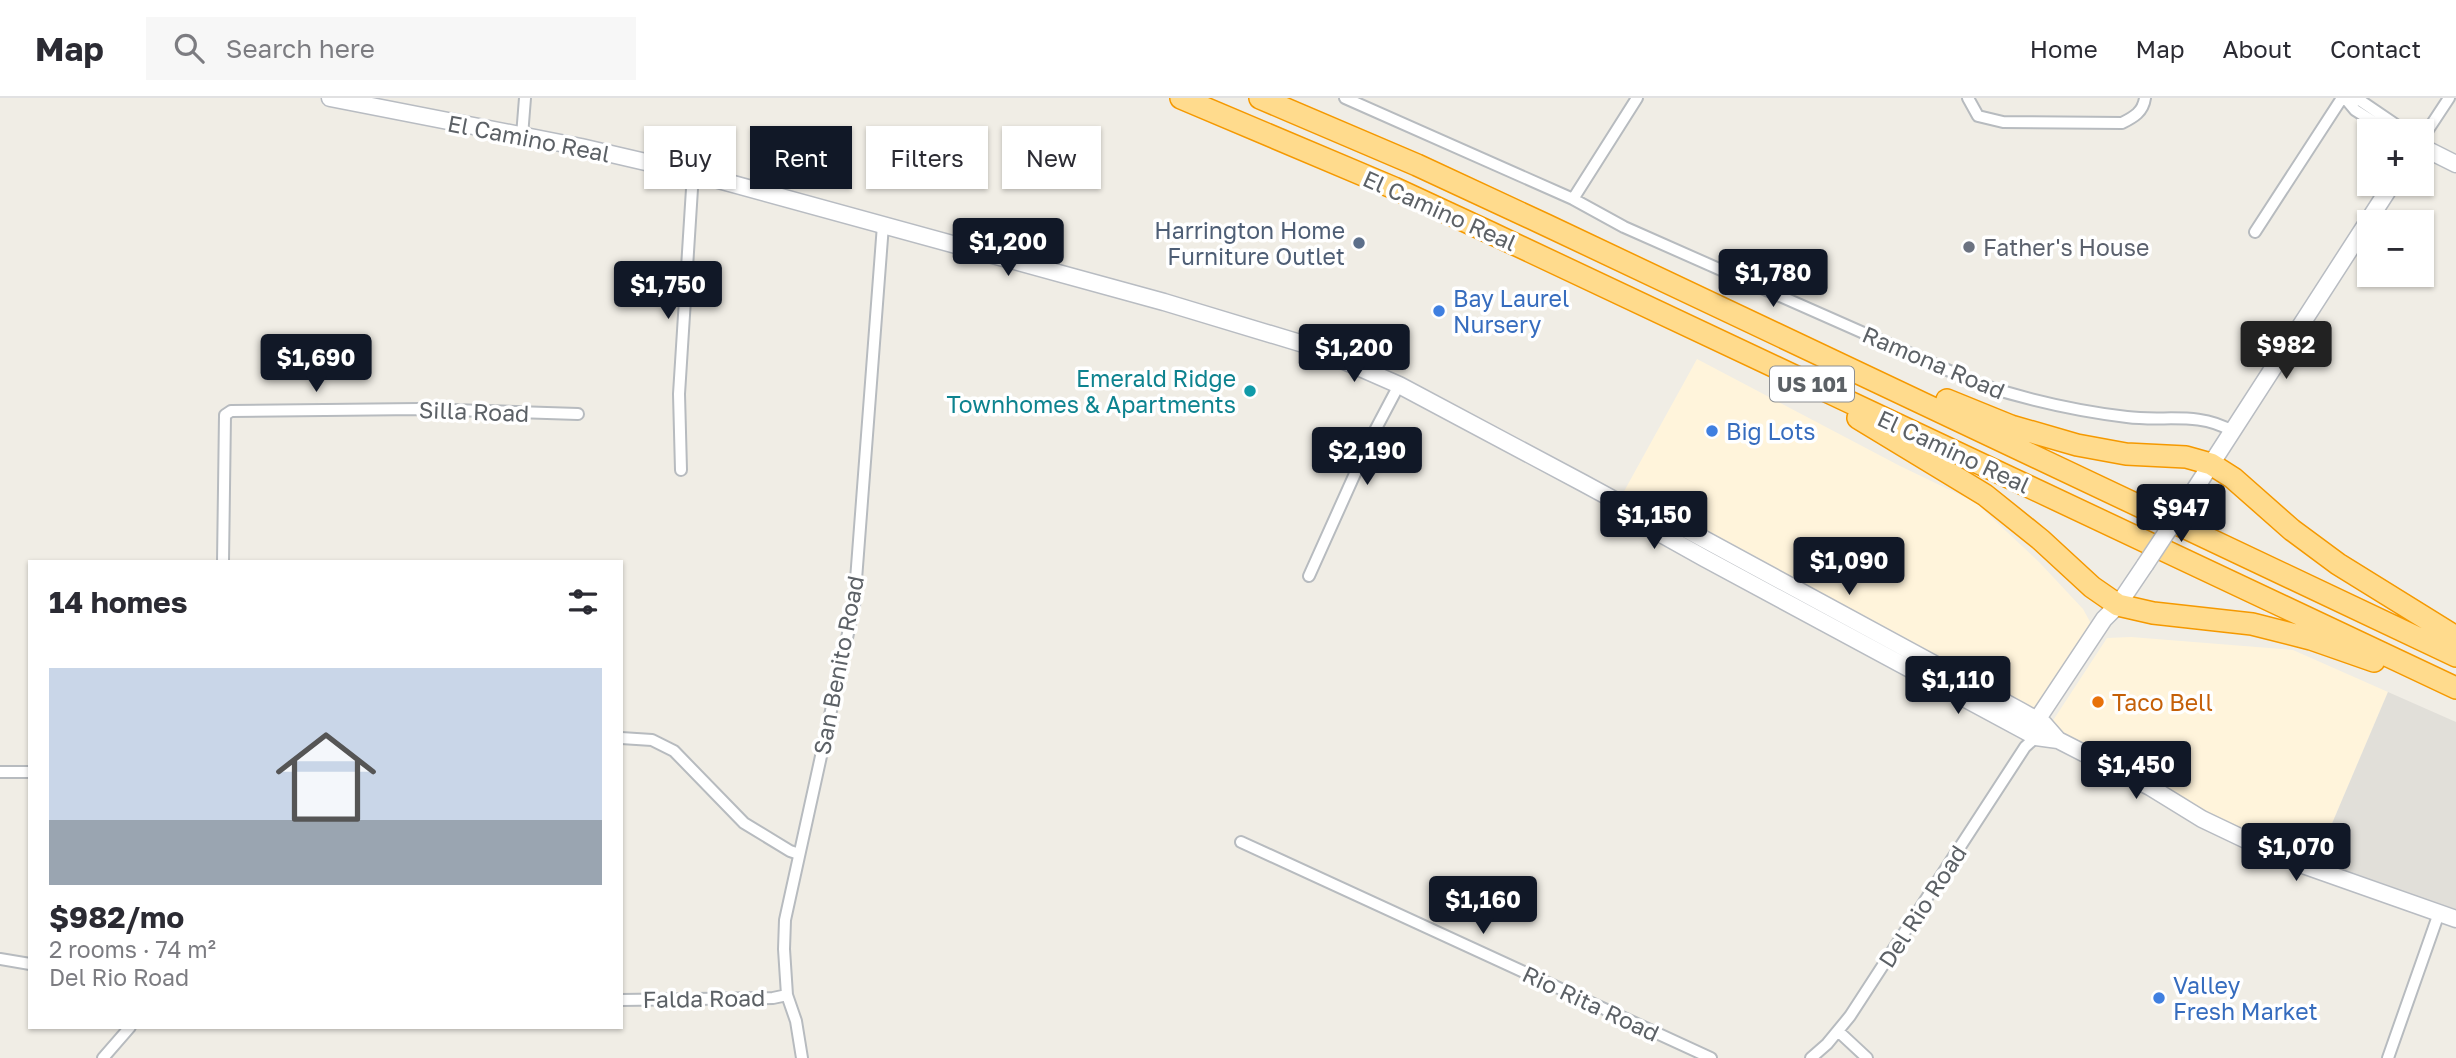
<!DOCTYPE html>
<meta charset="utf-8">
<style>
body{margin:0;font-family:"Golos Text",sans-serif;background:#f7f7f7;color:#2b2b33;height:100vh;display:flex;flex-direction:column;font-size:26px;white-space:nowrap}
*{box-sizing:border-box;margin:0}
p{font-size:23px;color:#7c7c81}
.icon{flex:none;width:38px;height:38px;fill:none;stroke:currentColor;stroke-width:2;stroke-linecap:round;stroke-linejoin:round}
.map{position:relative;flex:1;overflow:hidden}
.sheet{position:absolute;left:28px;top:462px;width:595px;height:469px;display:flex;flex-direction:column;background:#fff;border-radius:0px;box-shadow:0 2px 5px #0004}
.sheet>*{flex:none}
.guide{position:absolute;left:644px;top:28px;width:665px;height:63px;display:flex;gap:14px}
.tools{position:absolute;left:2357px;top:21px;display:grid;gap:14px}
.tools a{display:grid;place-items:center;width:77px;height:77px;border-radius:0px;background:#fff;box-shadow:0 2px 5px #0004;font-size:35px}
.price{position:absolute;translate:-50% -60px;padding:0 16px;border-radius:7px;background:#111827;color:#fff;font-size:23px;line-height:46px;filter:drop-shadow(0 2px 4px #0008)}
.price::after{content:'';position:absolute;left:50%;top:42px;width:21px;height:16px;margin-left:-10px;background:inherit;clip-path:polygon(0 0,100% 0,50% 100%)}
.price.selected{background:#222;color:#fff}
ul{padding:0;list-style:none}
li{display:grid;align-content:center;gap:14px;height:371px;padding:0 21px}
li span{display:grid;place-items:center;height:217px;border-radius:0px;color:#555}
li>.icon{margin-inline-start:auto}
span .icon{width:126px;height:126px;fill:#fffc;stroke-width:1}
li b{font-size:30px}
h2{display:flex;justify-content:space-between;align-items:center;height:84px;padding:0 21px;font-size:30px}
.tag{padding:0 24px;border-radius:0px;background:#fff;box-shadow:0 2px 5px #0004;font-size:24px;line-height:63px}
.tag.selected{background:#111827;color:#fff}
header{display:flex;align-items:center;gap:42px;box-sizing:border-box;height:98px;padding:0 35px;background:#fff;border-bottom:2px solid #e1e1e2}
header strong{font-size:33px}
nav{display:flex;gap:38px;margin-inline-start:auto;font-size:24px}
.search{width:490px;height:63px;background:#f7f7f7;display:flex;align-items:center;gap:18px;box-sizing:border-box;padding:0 24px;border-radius:0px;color:#7c7c81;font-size:26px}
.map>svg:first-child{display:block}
.commercial{fill:#fff4db}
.industrial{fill:#e1dfd9}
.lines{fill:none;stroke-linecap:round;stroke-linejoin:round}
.street-casing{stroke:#b7bbbf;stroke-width:14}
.secondary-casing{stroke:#b8bcc2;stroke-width:19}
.highway-casing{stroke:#f59900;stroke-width:24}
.street{stroke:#fff;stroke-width:10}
.secondary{stroke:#fff;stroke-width:16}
.highway{stroke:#ffdb8d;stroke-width:21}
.secondary-bridge-casing{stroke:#b8bcc2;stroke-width:19;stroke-linecap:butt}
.secondary-bridge{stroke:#fff;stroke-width:16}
.service-dot{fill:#5c6f8a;stroke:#fff;stroke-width:2.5}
.worship-dot{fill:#6b7280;stroke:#fff;stroke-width:2.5}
.shop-dot{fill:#3f7fe0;stroke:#fff;stroke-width:2.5}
.culture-dot{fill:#0f9aa8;stroke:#fff;stroke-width:2.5}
.food-dot{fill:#e8710a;stroke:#fff;stroke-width:2.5}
.labels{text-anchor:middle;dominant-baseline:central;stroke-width:7;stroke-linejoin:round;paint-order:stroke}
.shield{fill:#fff;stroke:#8d9094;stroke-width:2}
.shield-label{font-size:21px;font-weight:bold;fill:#5c6166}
.street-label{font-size:23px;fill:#5c6166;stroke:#fff}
.service-label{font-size:23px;fill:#4e5e75;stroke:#fff;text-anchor:end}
.worship-label{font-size:23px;fill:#5b616d;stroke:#fff;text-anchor:start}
.shop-label{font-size:23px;fill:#366cbe;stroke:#fff;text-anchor:start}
.culture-label{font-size:23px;fill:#0d838f;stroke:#fff;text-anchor:end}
.food-label{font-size:23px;fill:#c56008;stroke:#fff;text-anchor:start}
</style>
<header>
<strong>Map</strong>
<div class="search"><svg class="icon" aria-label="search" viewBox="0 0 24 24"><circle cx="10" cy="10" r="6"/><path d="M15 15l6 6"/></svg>Search here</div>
<nav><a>Home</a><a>Map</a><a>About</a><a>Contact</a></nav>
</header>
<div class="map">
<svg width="2456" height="960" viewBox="0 0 2456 960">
<rect width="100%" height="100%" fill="#f0ede5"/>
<path class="commercial" d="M1697,261L1900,368L1975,404L2039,464L2083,511L2094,531L2034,617L1622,397Z
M2131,539L2293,552L2388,594L2314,768L2225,729L2050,627L2107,540Z"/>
<path class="industrial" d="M2388,594L2456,624V813L2314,768Z"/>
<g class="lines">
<defs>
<path id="street" d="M1345,0L1573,101L1624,129L1979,286C2028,302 2076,313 2127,319C2164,324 2198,313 2232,333
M1968,0L1978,18L2003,24L2122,25C2134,19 2143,14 2145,0
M2345,0L2355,12L2388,33
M2350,0L2361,3L2405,33
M522,38L525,0
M2422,41L2449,0
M1573,101L1637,0
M2255,134L2342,0
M681,372L679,296L693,75
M223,464L225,317L231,313L419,311L578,316
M1309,478L1371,340L1399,287
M621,640L652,642L674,653L744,725L790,753L799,756
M0,674H30
M1241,744L1711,960
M0,861L30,866
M621,902L773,900L787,897
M1838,933L1867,960
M103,960L130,929
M802,960L796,923L787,897L784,851L785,822L854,508L883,127
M1811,960L1827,946L1850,918L2025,649L2036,639
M2388,960L2439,815"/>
<path id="secondary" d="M330,0L581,49L693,75L1164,204L1310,248L1399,287L1583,385L1631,411L1645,427L1704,460L2036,639L2058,642L2150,689L2202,721L2265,751L2300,766L2456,821
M2422,49L2456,66
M2186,405L2392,86
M1631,411L1654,414L2021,613L2044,626L2058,642
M2031,631L2104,521L2118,507L2145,467"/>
<path id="highway" d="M1181,0L1394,90L1491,135L2456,590
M1260,0L1417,67L1546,127L2456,558
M1947,302L2011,328L2077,347L2126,356L2186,359L2211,366L2233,380L2292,432L2338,466L2456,539
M1858,320L1985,397L2041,442L2092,489L2118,507L2153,515L2252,526L2311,541L2374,563"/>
</defs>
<use href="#street" class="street-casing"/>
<use href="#secondary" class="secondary-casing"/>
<use href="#highway" class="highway-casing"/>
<use href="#street" class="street"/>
<use href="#secondary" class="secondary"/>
<use href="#highway" class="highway"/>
<defs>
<path id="secondary-bridge" d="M2145,467L2186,405"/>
</defs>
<use href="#secondary-bridge" class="secondary-bridge-casing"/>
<use href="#secondary-bridge" class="secondary-bridge"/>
</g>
<circle class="service-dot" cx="1359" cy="145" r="7"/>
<circle class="worship-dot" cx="1969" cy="149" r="7"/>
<g class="shop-dot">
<circle cx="1439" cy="213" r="7"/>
<circle cx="1712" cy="333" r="7"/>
<circle cx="2159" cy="900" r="7"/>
</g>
<circle class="culture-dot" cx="1250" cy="293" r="7"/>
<circle class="food-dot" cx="2098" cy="604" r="7"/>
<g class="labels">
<rect class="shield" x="1770" y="268.5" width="84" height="35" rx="5"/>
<g class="shield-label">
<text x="1812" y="286">US 101</text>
</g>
<g class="street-label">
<text transform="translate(529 40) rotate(11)">El Camino Real</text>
<text transform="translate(1440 112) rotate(24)">El Camino Real</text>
<text transform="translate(1934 264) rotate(23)">Ramona Road</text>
<text transform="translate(474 313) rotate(2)">Silla Road</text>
<text transform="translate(1954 353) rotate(25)">El Camino Real</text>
<text transform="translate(838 567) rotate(-79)">San Benito Road</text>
<text transform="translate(1922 808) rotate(-57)">Del Rio Road</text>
<text transform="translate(704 900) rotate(-1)">Falda Road</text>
<text transform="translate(1591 905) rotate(25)">Rio Rita Road</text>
</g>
<g class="service-label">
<text x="1345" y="132">Harrington Home<tspan x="1345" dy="26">Furniture Outlet</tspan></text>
</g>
<g class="worship-label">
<text x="1983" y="149">Father's House</text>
</g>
<g class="shop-label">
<text x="1453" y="200">Bay Laurel<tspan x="1453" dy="26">Nursery</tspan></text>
<text x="1726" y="333">Big Lots</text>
<text x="2173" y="887">Valley<tspan x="2173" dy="26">Fresh Market</tspan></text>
</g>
<g class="culture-label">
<text x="1236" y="280">Emerald Ridge<tspan x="1236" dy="26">Townhomes &amp; Apartments</tspan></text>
</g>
<g class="food-label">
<text x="2112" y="604">Taco Bell</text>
</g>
</g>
</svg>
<div class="tools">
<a>+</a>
<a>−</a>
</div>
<b class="price" style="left:1008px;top:180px">$1,200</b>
<b class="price" style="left:1773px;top:211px">$1,780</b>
<b class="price" style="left:668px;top:223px">$1,750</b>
<b class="price selected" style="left:2286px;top:283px">$982</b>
<b class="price" style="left:1354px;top:286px">$1,200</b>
<b class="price" style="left:316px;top:296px">$1,690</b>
<b class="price" style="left:1367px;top:389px">$2,190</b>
<b class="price" style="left:2181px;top:446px">$947</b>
<b class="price" style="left:1654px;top:453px">$1,150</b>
<b class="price" style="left:1849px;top:499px">$1,090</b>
<b class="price" style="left:1958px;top:618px">$1,110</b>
<b class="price" style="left:2136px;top:703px">$1,450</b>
<b class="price" style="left:2296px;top:785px">$1,070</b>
<b class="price" style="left:1483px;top:838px">$1,160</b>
<div class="guide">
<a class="tag">Buy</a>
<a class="tag selected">Rent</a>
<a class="tag">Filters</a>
<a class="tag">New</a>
</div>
<section class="sheet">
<h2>14 homes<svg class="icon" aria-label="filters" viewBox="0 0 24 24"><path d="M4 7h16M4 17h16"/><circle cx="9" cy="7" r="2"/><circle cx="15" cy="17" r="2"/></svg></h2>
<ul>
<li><span style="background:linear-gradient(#c9d6e8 70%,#9aa5b1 0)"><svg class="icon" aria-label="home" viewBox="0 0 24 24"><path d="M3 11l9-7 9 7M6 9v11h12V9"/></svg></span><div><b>$982/mo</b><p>2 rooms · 74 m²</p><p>Del Rio Road</p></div></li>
</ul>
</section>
</div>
